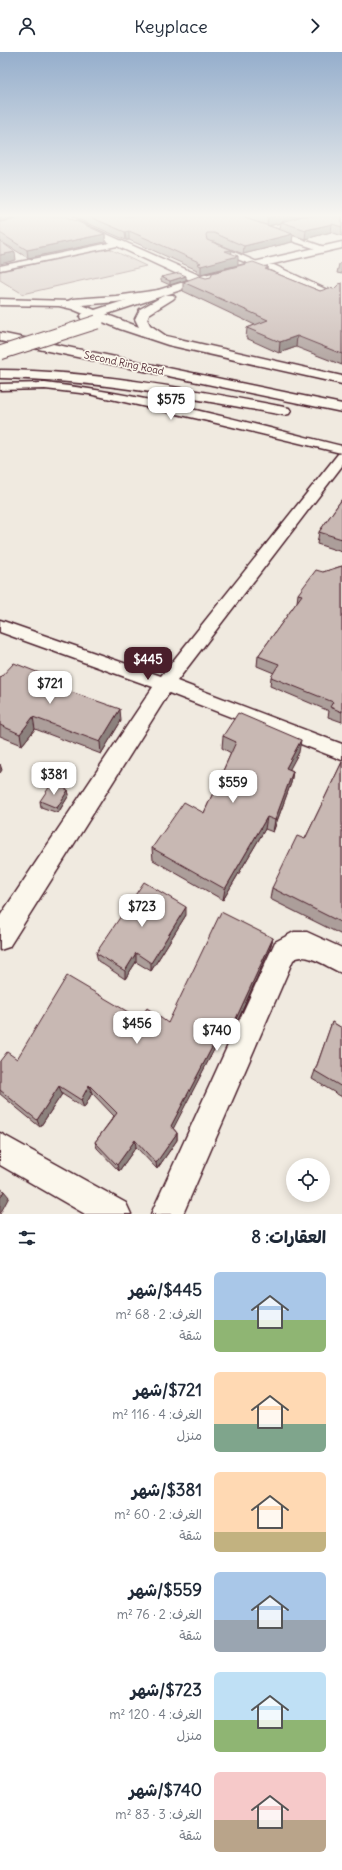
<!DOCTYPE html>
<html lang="ar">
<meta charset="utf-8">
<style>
body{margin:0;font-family:Delius,"Playpen Sans Arabic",sans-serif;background:#f2f2f3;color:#1f2937;direction:rtl;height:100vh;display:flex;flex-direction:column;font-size:15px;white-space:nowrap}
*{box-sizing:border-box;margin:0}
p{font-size:13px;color:#747a83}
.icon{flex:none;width:22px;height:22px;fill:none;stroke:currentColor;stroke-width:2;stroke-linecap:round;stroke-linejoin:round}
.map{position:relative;height:1162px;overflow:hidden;direction:ltr}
.side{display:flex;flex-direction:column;background:#fff;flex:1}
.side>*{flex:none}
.buttons{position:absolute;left:286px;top:1106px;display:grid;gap:8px}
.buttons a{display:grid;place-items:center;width:44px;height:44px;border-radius:50%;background:#fff;box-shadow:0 2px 10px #0003;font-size:20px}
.price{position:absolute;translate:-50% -34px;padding:0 9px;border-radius:8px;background:#fff;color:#222;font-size:13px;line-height:26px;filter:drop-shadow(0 1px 2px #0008)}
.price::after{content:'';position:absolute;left:50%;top:24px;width:12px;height:9px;margin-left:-6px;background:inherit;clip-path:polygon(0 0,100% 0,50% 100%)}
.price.selected{background:#4a1f2b;color:#fff}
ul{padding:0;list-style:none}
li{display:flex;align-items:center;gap:12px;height:100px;padding:0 16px}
li span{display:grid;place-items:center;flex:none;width:112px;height:80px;border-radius:6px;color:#555}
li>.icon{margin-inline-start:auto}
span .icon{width:48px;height:48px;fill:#fffc;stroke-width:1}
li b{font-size:17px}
h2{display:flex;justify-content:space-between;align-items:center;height:48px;padding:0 16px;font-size:17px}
header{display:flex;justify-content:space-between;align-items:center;height:52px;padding:0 16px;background:#fff;font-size:18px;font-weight:600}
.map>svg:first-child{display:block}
.green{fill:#d8ccc6;stroke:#917678}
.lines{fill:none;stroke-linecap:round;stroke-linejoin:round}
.minor-casing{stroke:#4a1f2b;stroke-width:3}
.tertiary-casing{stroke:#4a1f2b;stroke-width:3}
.trunk-casing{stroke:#4a1f2b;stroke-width:3}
.minor{fill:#fbf7ec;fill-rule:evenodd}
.tertiary{fill:#fbf7ec;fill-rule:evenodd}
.trunk{fill:#fbf7ec;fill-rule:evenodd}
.tertiary-bridge-casing{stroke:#4a1f2b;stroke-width:15;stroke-linecap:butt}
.tertiary-bridge{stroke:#fbf7ec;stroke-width:13}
.wall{fill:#ac9e9a;stroke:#4a1f2b;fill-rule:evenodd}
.shaded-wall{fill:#8c817d;stroke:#4a1f2b}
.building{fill:#c8b8b3;stroke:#4a1f2b}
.labels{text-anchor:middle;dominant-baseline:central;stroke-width:3.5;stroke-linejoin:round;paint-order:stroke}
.far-street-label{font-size:10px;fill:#4a1f2b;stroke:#fbf7ec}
</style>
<header><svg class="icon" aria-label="forward" viewBox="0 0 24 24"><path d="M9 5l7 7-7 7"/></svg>Keyplace<svg class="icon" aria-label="person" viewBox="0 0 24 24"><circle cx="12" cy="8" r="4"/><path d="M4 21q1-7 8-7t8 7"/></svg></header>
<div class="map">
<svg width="342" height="1162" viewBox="0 0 342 1162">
<rect width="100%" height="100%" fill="#f0eae0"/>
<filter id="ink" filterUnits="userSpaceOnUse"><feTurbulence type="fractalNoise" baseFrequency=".025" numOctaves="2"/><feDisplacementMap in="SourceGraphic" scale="8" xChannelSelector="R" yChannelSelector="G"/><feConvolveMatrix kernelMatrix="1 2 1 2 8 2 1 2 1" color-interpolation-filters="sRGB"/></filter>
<g filter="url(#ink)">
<path class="green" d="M108,196L146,214L23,242L0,228V219Z"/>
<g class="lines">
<defs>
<path id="minor" d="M9,164H18L29,169L26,171Z
M267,177H273L327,196L320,198L267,181Z
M119,189H122V193L0,218V214Z
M207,191H213L262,212L261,214H255L207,195Z
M268,213H274L336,242L332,245L329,244L268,217Z
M45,331C145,342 244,370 342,394V414L177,629L342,692V708L169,641L9,895L0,898V864L153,635L0,580V568L161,624L338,402L341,401L212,370L89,342L45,337L0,338V332Z
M294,880H307L342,896V921C328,916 306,898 293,908L183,1162H151L275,890Z
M0,1081L126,1151L131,1162H85L0,1113Z"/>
<path id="tertiary" d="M77,169L201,224L258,209L342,190V196L260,215L210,229L211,231L210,233L206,234L199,232L86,269L82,268L80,265L82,262L190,228L74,174L72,172Z"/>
<path id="trunk" d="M159,238L165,241L163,243L116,250L82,253L139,275L135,267L140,257L165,243H173L175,245L173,247L149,262L147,267L150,273L166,284L342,324V332L168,293L120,277L72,257L59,254L0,253V247L68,249L73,247L116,244Z
M0,281L342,352V360L0,289Z
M0,318C96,319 190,337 284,355L289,356L291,359L289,362L284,363C190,346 96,328 0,326Z"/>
</defs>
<use href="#minor" class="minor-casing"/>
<use href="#tertiary" class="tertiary-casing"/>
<use href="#trunk" class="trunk-casing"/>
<use href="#minor" class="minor"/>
<use href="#tertiary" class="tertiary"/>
<use href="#trunk" class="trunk"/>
<defs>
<path id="tertiary-bridge" d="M0,301L97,270"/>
</defs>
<use href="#tertiary-bridge" class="tertiary-bridge-casing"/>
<use href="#tertiary-bridge" class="tertiary-bridge"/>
</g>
<path class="wall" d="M0,164H12L13,167L2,169L105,182V190L28,206L0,189Z
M71,164H342V184L331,180L305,187L293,183L292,190L243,202L214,190H211L232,198L231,202L238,213L201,222L197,220V218L150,197L129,188H126ZM281,171L280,177L269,174Z
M342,211V222L337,221L339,212Z
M269,219L320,239L334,237L342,231V313L296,295L279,301L246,286L247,276L255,273L183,239V230Z
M161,225L186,228L170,233L161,229Z
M342,447V500L317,492L319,480Z
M342,514V670L328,665L329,659L270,634L271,625L274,621L257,614L258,604L297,550L298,542L323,520Z
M0,626L62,630L63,637L121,669L101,702L35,677L22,693L0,684Z
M223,684L299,700L289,717L293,719L291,731L273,780L265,777L223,848L153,808L152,796L204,761L231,701L222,696Z
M342,710V883L270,847L272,836L305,787Z
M68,738L69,743L58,761L41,755L40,749Z
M186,863L151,919L136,910L125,927L98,909L96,901Z
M273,886L270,896L227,993L219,988L173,1076L177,1081V1088L157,1117L136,1095L119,1119L97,1096L95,1090L114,1064L92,1041L84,1056L62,1042L40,1075L0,1042V1009L17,1007L140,967L168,971Z
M332,970L342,976V1045L312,1027L329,979Z"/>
<path class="shaded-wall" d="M0,164H12L13,167L0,170Z
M278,164H308L281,170V171L267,174L268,166Z
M332,172L331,180L305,187L306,178Z
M129,179V188H126L125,180Z
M105,182V190L28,206L27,198Z
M293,182L292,190L243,202L244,194Z
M232,198L231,206L238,204V213L201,222V214L225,199Z
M15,200L16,208L0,212V203Z
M186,224V228L170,233V229Z
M297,284L296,295L279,301L280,290Z
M62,630L64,642L57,635Z
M120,657L121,669L101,702L100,690Z
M33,665L35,677L22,693L20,682Z
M301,688L299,700L284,728L286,716Z
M0,712L2,718L0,721Z
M293,719L291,731L273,780L275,768Z
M68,738L69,743L58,761L57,756Z
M267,765L265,777L223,848L225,837Z
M186,855V863L151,919V911Z
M273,886L270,896L227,993L228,984Z
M136,901V910L125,927V919Z
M220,980L219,988L171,1081V1074Z
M89,1033L92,1041L84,1056L81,1048Z
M59,1034L62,1042L40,1075L37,1068Z
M177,1081V1088L157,1117L156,1111Z
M135,1088L136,1095L119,1119L117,1113Z
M4,1139L9,1145L0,1162V1146Z"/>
<path class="building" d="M33,164H65L105,182L27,198L0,181V170Z
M88,164H239L293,182L244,194L214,181H207L206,183L207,188L232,198L225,199L238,204L201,214L197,212L201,211L150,188L129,179L125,180Z
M259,164H278L268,166Z
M303,164H342V175L332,172L306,178L281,170Z
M0,189L15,200L0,203Z
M253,210L269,216L265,217L320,239L329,236L334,237L339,232L342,231V302L297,284L280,290L247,276L268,268L183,230L199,224L206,226L211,225L212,221Z
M179,221L186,224L170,229L161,225Z
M342,447V487L319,480Z
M342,514V660L330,655L333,650L271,625L279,612L258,604L302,543L298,542L316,518L323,520Z
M14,611L62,630L57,635L120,657L100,690L33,665L20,682L0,673V626Z
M238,661L301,688L286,716L293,719L275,768L267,765L225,837L152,796L184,750L204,761L236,690L223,684Z
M342,710V871L272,836L297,784L305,787Z
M52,731L68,738L57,756L40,749Z
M144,830L186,855L151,911L136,901L125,919L96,901Z
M221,860L273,886L228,984L220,980L171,1074L177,1081L156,1111L135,1088L117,1113L95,1090L117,1061L89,1033L81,1048L59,1034L37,1068L0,1038V1009L7,1000L17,1007L67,924L140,967L147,956L168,971Z
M332,970L342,976V1035L315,1019Z
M0,1136L4,1139L0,1146Z"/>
</g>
<linearGradient id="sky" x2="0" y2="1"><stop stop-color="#95aecc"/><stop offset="0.5" stop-color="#f8f6f1"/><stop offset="1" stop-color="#f8f6f1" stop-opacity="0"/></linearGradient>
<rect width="342" height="327" fill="url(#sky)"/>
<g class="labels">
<g class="far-street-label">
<text transform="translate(124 311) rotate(12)">Second Ring Road</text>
</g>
</g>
</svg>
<div class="buttons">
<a><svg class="icon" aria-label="locate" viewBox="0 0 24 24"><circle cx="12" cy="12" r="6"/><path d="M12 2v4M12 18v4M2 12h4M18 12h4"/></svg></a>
</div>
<b class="price" style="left:171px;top:369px">$575</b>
<b class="price selected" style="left:148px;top:629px">$445</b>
<b class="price" style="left:50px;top:653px">$721</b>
<b class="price" style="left:54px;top:744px">$381</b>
<b class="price" style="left:233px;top:752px">$559</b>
<b class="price" style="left:142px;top:876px">$723</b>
<b class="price" style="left:137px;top:993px">$456</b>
<b class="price" style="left:217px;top:1000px">$740</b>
</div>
<section class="side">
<h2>العقارات: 8<svg class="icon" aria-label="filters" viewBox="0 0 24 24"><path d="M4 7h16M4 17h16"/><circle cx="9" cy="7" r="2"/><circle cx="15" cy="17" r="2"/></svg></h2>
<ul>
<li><span style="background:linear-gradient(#a9c7e8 60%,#8fb573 0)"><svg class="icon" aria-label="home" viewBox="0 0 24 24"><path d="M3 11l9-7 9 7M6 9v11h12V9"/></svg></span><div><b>$445/شهر</b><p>الغرف: 2 · 68 m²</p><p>شقة</p></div></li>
<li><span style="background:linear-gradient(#ffd9b3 65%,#7fa58c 0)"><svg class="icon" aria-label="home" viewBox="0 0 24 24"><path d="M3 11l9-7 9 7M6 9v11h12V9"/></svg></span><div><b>$721/شهر</b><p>الغرف: 4 · 116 m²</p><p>منزل</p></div></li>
<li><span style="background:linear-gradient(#ffd9b3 75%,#c2b280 0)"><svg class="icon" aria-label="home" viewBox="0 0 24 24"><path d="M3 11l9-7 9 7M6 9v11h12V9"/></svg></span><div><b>$381/شهر</b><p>الغرف: 2 · 60 m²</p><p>شقة</p></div></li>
<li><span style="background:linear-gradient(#a9c7e8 60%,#9aa5b1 0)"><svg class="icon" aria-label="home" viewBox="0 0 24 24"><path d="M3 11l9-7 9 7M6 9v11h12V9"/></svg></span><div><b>$559/شهر</b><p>الغرف: 2 · 76 m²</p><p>شقة</p></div></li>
<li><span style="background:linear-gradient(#bfe0f5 60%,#8fb573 0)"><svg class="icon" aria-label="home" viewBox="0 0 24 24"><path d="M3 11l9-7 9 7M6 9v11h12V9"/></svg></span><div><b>$723/شهر</b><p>الغرف: 4 · 120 m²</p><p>منزل</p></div></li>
<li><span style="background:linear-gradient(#f6c9c9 60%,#b9a48a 0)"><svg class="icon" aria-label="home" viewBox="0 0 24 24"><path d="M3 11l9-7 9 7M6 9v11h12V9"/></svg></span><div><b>$740/شهر</b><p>الغرف: 3 · 83 m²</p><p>شقة</p></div></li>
</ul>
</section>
